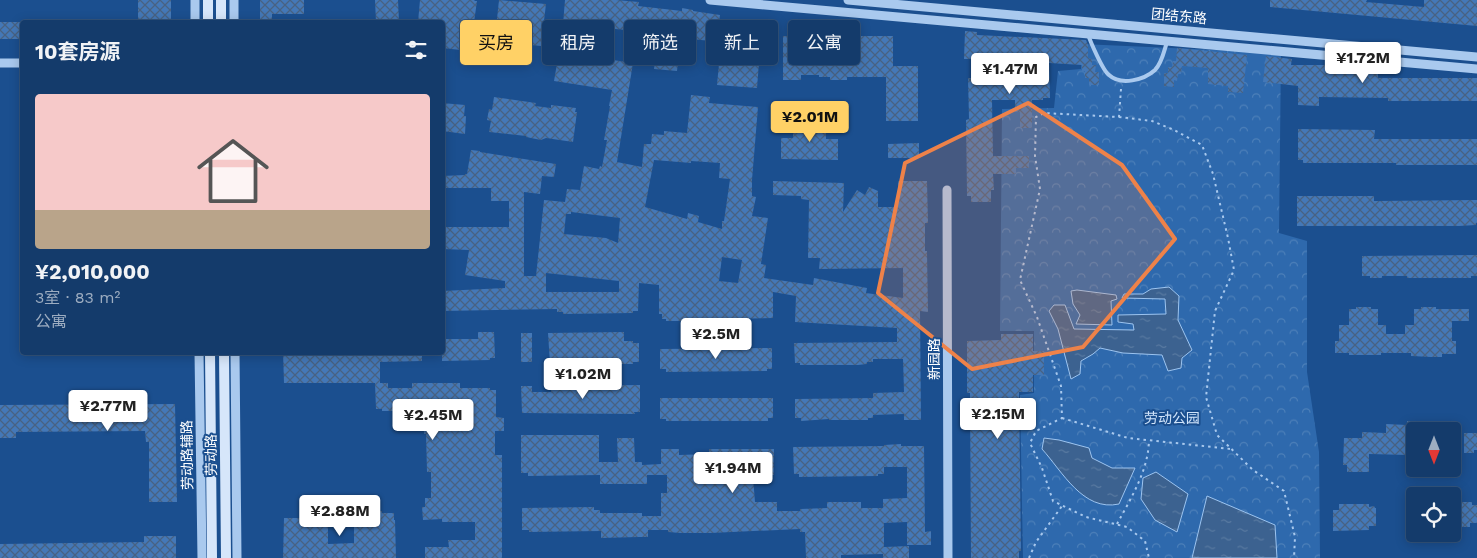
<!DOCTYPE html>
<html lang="zh">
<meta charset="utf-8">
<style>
body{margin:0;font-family:"Work Sans","Noto Sans SC",sans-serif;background:#214673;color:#f1f3f6;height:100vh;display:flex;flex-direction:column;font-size:19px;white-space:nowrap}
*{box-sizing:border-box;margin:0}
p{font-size:16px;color:#9dadc1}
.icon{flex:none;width:28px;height:28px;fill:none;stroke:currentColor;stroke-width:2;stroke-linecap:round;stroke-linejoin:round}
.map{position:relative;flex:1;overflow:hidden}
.sheet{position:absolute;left:20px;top:20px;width:425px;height:335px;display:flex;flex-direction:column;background:#143b6b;border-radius:5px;box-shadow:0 2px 12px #0003,0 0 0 1px #33557e}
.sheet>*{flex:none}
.hud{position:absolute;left:460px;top:20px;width:475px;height:45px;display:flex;gap:10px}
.needle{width:32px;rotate:180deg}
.fabs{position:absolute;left:1406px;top:422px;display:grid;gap:10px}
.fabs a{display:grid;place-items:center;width:55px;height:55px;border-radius:5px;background:#143b6b;box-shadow:0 2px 12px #0003,0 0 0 1px #33557e;font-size:25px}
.price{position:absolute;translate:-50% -42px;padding:0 11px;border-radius:5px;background:#fff;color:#222;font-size:16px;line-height:32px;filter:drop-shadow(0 1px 2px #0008)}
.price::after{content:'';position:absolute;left:50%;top:30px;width:15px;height:11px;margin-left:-8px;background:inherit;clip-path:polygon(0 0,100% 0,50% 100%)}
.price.on{background:#ffd166;color:#111}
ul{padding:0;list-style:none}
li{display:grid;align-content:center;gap:10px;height:265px;padding:0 15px}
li+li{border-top:1px solid #33557e}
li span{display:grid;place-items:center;height:155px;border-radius:5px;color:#555}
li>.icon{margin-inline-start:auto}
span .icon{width:90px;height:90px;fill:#fffc;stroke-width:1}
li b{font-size:21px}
h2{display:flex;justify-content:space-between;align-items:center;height:60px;padding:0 15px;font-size:21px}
.tag{padding:0 18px;border-radius:5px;background:#143b6b;box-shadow:0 2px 12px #0003,0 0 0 1px #33557e;font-size:18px;line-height:45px}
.tag.on{background:#ffd166;color:#111}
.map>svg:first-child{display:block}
.park{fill:url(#park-crowns)}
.water{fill:url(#water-ripples);stroke:#9cc4f0}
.building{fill:url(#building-cross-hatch);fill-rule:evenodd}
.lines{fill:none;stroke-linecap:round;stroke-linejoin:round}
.path{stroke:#a9c9ee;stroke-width:2;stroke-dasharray:2.5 4;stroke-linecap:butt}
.service{stroke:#a9c9ee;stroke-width:4}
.tertiary{stroke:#a9c9ee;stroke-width:9}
.secondary{stroke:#d6e6fa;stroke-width:10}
.marked{fill:#ee8249;fill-opacity:0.2;stroke:#ee8249;stroke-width:4;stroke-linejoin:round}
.labels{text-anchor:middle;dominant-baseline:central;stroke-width:4;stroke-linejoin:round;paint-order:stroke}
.street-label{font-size:14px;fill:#fff;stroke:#1b4f8f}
.park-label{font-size:14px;fill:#cfe3fa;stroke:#1b4f8f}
</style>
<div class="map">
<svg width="1477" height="558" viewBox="0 0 1477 558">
<defs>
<pattern id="park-crowns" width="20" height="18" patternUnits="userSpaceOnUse" patternTransform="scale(1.25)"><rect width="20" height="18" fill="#2e69ad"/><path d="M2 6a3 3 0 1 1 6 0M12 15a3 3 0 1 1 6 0" fill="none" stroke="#4d80b9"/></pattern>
<pattern id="water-ripples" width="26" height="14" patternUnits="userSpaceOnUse" patternTransform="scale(1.25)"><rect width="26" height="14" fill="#3c6290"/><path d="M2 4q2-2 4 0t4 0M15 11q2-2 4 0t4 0" fill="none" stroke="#597aa1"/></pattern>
<pattern id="building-cross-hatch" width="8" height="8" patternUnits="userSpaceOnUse" patternTransform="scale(1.25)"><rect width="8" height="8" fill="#4478b7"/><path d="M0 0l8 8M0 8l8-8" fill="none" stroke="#486282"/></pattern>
</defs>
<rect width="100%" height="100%" fill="#1b4f8f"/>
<path class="park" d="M1081,44L1281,53L1279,233L1307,241V372L1319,452L1320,558H1023L1020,395L1034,393V331H1000L1002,109L1054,108L1058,71L1081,69Z"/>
<path class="water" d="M1169,287L1179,296L1178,320L1192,350L1182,358L1181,368L1168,371L1162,355L1123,353L1100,348L1093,354L1081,361L1080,374L1071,379L1058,329L1049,311L1054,305H1065L1074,329L1134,330L1133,324L1118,322V315L1166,314L1165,299L1122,298L1124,294H1143L1151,289Z
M1077,290L1116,295L1117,299L1111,301L1112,325L1076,324L1080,315L1073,304L1071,291Z
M1044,438L1059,440L1089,448L1092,458L1112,468H1135L1119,504C1083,512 1062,471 1042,449Z
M1156,472L1188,494L1177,532L1155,520L1141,499L1143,478Z
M1207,496L1275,525L1277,558H1192Z"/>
<path class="building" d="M138,0H171V19H163V22H138Z
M260,0H304V14H272V22H260Z
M375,0H398L399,22H376Z
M420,0H475L474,1H477L470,51L442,48V22H418Z
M499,0L546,4L541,46L507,43L506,48L494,47Z
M565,0H616L639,2L638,6L682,11V8L693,10V11L720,15L719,22L762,25L757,88L717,85L721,42L681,38L677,71L654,69L659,26L637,24L636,31L563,24Z
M1270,0H1367L1366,2L1424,7V0H1477V26L1270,7Z
M0,22H22V39H0Z
M965,31L977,32V35L1086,40L1088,45V58L1092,59V65H1096L1095,72H1099V85H1089V78H1085V71H1082V65L1049,63L1050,98H1043V100H1032V128H1020V112H1015V100H992L993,156H1029V168H1016V174H993L994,190H991V202H971V196H967L966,120L969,119L968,78H973V59H964Z
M783,36H893V66H918V121H886V77H847V80H830V77H819V75H801V80H783Z
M1177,48L1247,55L1243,93L1228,92V86L1208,84V68L1182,66L1181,74H1178L1177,81L1174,80V87L1164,86V73H1168V67H1172L1173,61H1176Z
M559,52L633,63L617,162L642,167L644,144H651L652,134L664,135V131L687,133L691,95L710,97L709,103L758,107L752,180V196L756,197L752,216L768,218L761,264L766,265L764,278L813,285L814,278L867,288L866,293L903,298V268L819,269L820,258H808L809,200L801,199V196L773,195V181L844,183L843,212L857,190L865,195L869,187L878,191V207H898V181H927L928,223H925V251H927L928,312L920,311L921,420H904V414L873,415V418H868V420H829V419L801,421V418H795V399L873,398V393L904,392L903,359H873V362H867V364L858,365H800V363H795L794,343L897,342V328L795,322L796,296L773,292V318L722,319V321H666V319H662V314H659V285L639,283L638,311H633V313L563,314V312H557V309L442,311V291L505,288V281L465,275L469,250L442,249V227H509V201H491V188H442V176L465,175V174H467L471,150L480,151V152L556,164L554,177L542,176L540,194L524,192V276H536L544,200L565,202L567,189L580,190L584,166L599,169L600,166L602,167L607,140H604L610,106H609L612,90L554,81ZM654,160L691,163V161L720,163L719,178L730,179L724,221H722V229L698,222L699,216L688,213L687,219L645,207ZM571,212L620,218L618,243L606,238L564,234L566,214H571ZM722,257L742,260L738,283L719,281ZM546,273L619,281V292H546Z
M1266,56L1292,59L1291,65H1362L1378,66V78H1477V101H1388V98L1319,97V106L1298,105V86L1263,82Z
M494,97L536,103L535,106L551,108V105L576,108L575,112H577L573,142L546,138L541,140L526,137V136L489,132L491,121L487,120L489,109L492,110Z
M442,103L465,105L464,116H466L465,134L442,131Z
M793,121H826V139H838V160L781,159V138H793Z
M1298,129L1375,130L1374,139H1477V165H1396V163H1303V160H1298Z
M919,143V158H888V144Z
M1297,196H1374V201L1477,200V223H1476V225L1459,226H1297Z
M1477,255V276H1471V278H1407V276H1382V278H1370V276H1362V256Z
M1356,307H1371V309H1378V325H1386V334H1405V325H1414V309H1421V307H1436V309H1469V321H1452V341H1456V354H1442V357H1431L1411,356V353H1381V355H1349V353H1335V341H1339V325H1349V309H1356Z
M478,332H494L495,358H490V360L442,361V339H478Z
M624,332V341H633V343H639V362H633V364H550L548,333Z
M521,333H532V362H521Z
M1001,334H1033V351H1044V375H1033V392H1019L1021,551H1019V558H971L970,393H967V341L1001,340Z
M772,348V369H767V371L666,372V369H660V349Z
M283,352H422V361L380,362V383H388V388H412V383H460V388H490V390H496V417L504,418V431H495V455H502V558H425V547H449L448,540H475V522H442V519L423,520L422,507H425V498H431V472H427L426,434H424L423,411H382V409H376L375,383H284Z
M640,385V412H634L635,414L522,413L521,386H532V392H551V386Z
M660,398H773V418H768V421H666V419H660Z
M175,404L177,502H149V442H146L145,431L16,432V438H0V405Z
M1407,421H1426V431H1415V452H1411V454L1407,455L1369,454V472H1347V465H1343L1344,438H1362V432L1386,433V424L1407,425Z
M1464,433H1477V450H1474V453H1464Z
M521,435H599V462H618L617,438H634L635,462H642V465L661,464V449H679V455L709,454V449H774V475H768V477H753L755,502H777V511H800V509L827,508V502H861V508H883V499L907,498V467H884V474H878V476L799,477V474H794L793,447L884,446V445L901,444V446H924L925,532L931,531V545H907V522L884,523V547L909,546V558H883V554L841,555V558H806L805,532H800V529L711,533H680L668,532V530H648V537H639L601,538V531L529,532V530H522V508L594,507V510H600V513H642V516H661V493H667V475H647V484H600V475L528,476V473H521Z
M1452,502H1472V505H1477V523H1470V527H1452Z
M1339,504H1369V507L1374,506L1375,508H1376V526H1369V530L1333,531V510H1339Z
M363,511H382V513H394V520H395L396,558H283L284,518H301V512L328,513V544L354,543V519H357V513H363Z
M144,536H176V558H0V544L144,542Z"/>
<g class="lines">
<path class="path" d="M1121,89L1119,117L1044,113L1036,117L1035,156L1040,189L1020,280L1037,317L1061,386L1062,418L1036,431L1030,443L1042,468L1053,501L1086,517L1127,527L1145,541L1149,558
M1119,117L1152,121L1174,130L1202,145L1213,174L1228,238L1234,270L1215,311L1206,397L1217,435L1253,470L1284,491L1295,537L1294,558
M1062,418L1128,438L1231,449
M1117,524C1131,498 1148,471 1149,441
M1029,558L1036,542L1062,506"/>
<path class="service" d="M1088,34C1090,41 1103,71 1109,75C1121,86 1144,80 1155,70C1162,63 1164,51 1167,42"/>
<path class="tertiary" d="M195,0V22
M234,0V22
M710,0L1477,69
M848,0L1477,57
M0,63H22
M947,190L948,558
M199,352L202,558
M235,352L237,558"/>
<path class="secondary" d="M208,0V22
M221,0V22
M210,352L212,558
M224,352L226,558"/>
</g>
<path class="marked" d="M1028,103L1122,165L1175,239L1083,347L972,369L878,293L905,163Z"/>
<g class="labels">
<g class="street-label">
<text transform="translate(1179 16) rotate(5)">团结东路</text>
<text transform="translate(934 359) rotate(-90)">新园路</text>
<text transform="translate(187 455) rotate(-91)">劳动路辅路</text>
<text transform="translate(211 455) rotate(-91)">劳动路</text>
</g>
<g class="park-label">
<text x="1172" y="418">劳动公园</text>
</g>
</g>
</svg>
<div class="fabs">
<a><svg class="needle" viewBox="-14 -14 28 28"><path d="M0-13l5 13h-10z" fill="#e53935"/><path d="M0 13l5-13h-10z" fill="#9dadc1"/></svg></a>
<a><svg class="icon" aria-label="locate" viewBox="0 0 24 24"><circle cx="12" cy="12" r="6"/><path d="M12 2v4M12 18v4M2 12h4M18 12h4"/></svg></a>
</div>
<b class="price" style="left:1363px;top:84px">¥1.72M</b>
<b class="price" style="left:1010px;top:95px">¥1.47M</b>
<b class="price on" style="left:810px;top:143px">¥2.01M</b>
<b class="price" style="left:716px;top:360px">¥2.5M</b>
<b class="price" style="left:583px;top:400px">¥1.02M</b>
<b class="price" style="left:108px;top:432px">¥2.77M</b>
<b class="price" style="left:998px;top:440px">¥2.15M</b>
<b class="price" style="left:433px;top:441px">¥2.45M</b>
<b class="price" style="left:733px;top:494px">¥1.94M</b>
<b class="price" style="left:340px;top:537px">¥2.88M</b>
<div class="hud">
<a class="tag on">买房</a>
<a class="tag">租房</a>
<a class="tag">筛选</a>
<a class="tag">新上</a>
<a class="tag">公寓</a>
</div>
<section class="sheet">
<h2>10套房源<svg class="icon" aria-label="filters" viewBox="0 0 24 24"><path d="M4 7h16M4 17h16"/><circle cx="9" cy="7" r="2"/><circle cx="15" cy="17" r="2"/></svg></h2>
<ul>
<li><span style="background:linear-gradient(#f6c9c9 75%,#b9a48a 0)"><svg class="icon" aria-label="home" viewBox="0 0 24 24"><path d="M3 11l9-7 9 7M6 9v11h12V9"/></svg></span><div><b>¥2,010,000</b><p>3室 · 83 m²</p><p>公寓</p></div></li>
</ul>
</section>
</div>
